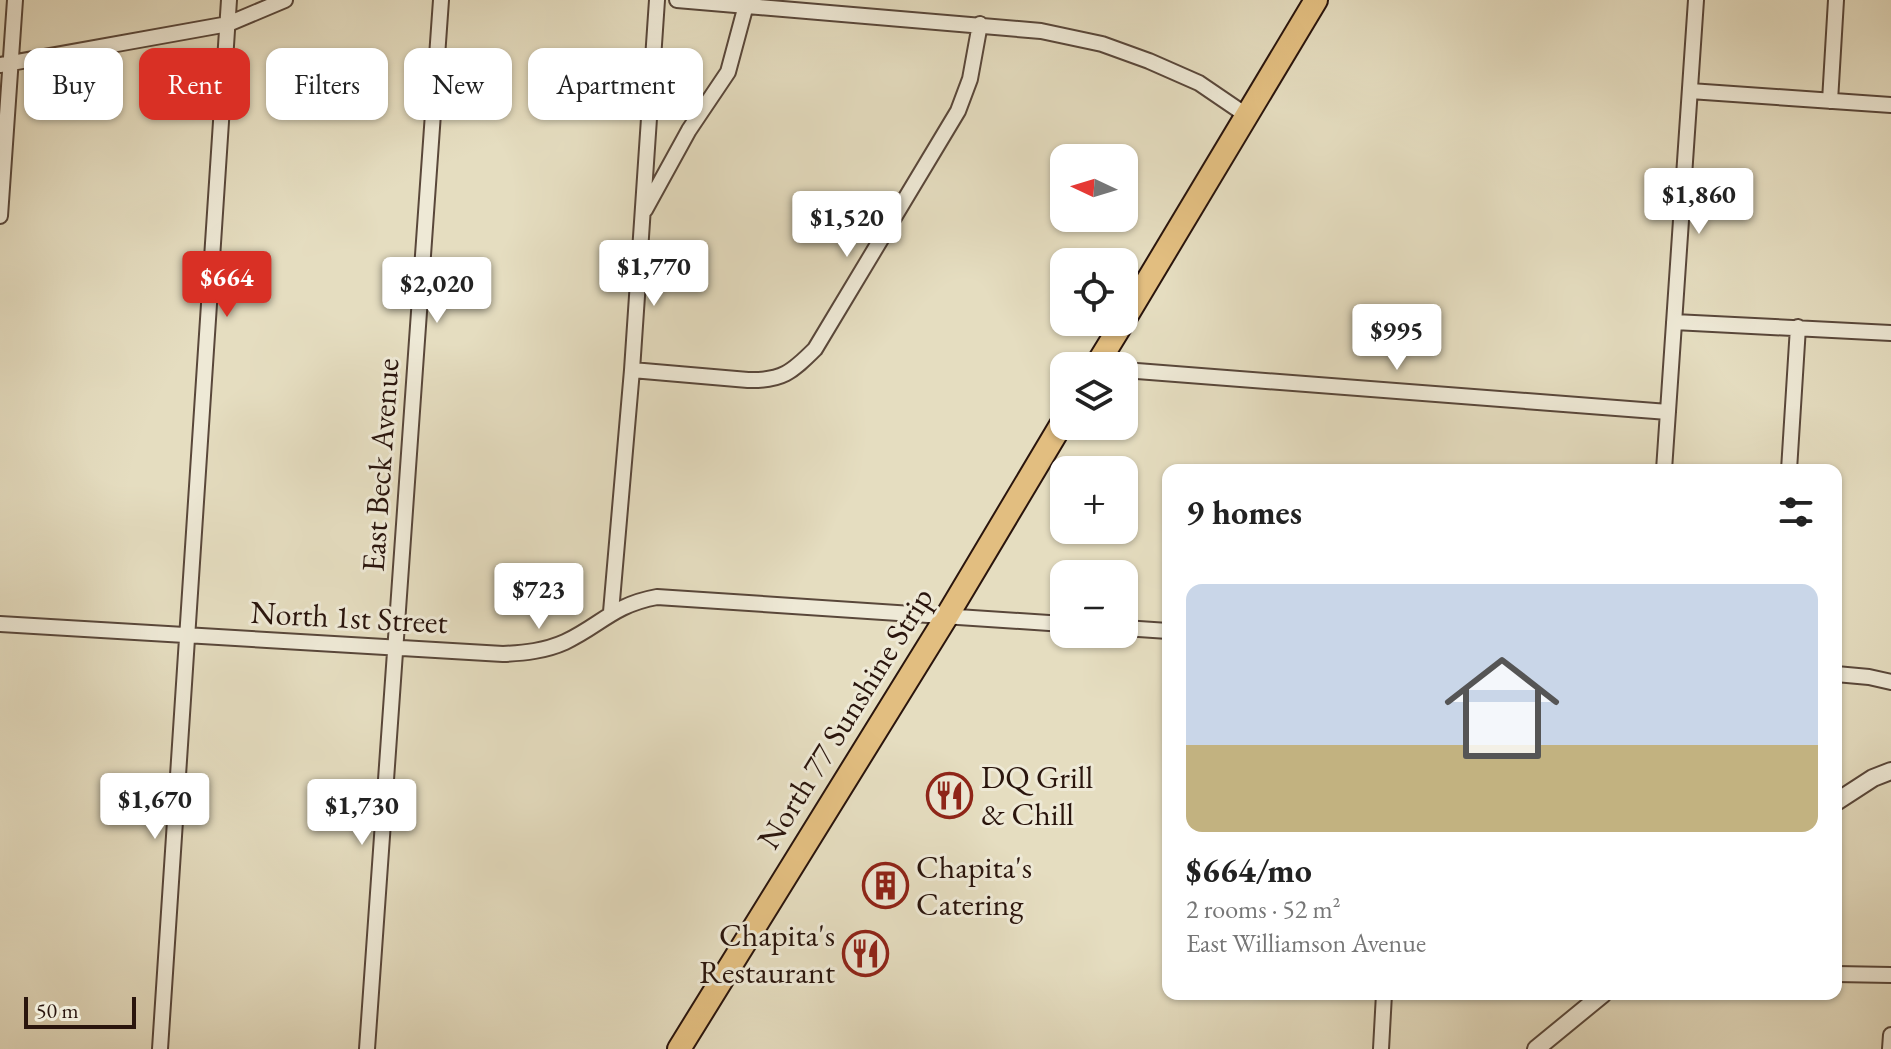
<!DOCTYPE html>
<meta charset="utf-8">
<style>
body{margin:0;font-family:"EB Garamond",serif;background:#f6f6f6;color:#222;height:100vh;display:flex;flex-direction:column;font-size:30px;white-space:nowrap}
*{box-sizing:border-box;margin:0}
p{font-size:26px;color:#767676}
.icon{flex:none;width:44px;height:44px;fill:none;stroke:currentColor;stroke-width:2;stroke-linecap:round;stroke-linejoin:round}
.map{position:relative;flex:1;overflow:hidden}
.side{position:absolute;left:1162px;top:464px;width:680px;height:536px;display:flex;flex-direction:column;background:#fff;border-radius:16px;box-shadow:0 2px 6px #0004}
.side>*{flex:none}
.top-card{position:absolute;left:24px;top:48px;width:760px;height:72px;display:flex;gap:16px}
.needle{width:52px;rotate:274deg}
.buttons{position:absolute;left:1050px;top:144px;display:grid;gap:16px}
.buttons a{display:grid;place-items:center;width:88px;height:88px;border-radius:16px;background:#fff;box-shadow:0 2px 6px #0004;font-size:40px}
.scale{position:absolute;left:24px;bottom:20px;width:112px;box-sizing:border-box;padding-left:8px;border:4px solid #2a150d;border-top:0;font-size:22px;line-height:28px;white-space:nowrap;color:#2a150d;-webkit-text-stroke:6px #eee9d6;paint-order:stroke}
.price{position:absolute;translate:-50% -68px;padding:0 18px;border-radius:8px;background:#fff;color:#222;font-size:26px;line-height:52px;filter:drop-shadow(0 2px 4px #0008)}
.price::after{content:'';position:absolute;left:50%;top:48px;width:24px;height:18px;margin-left:-12px;background:inherit;clip-path:polygon(0 0,100% 0,50% 100%)}
.price.selected{background:#d93025;color:#fff}
ul{padding:0;list-style:none}
li{display:grid;align-content:center;gap:16px;height:424px;padding:0 24px}
li+li{border-top:2px solid #e0e0e0}
li span{display:grid;place-items:center;height:248px;border-radius:16px;color:#555}
li>.icon{margin-inline-start:auto}
span .icon{width:144px;height:144px;fill:#fffc;stroke-width:1}
li b{font-size:34px}
h2{display:flex;justify-content:space-between;align-items:center;height:96px;padding:0 24px;font-size:34px}
.chip{padding:0 28px;border-radius:16px;background:#fff;box-shadow:0 2px 6px #0004;font-size:28px;line-height:72px}
.chip.selected{background:#d93025;color:#fff}
.map>svg:first-child{display:block}
.lines{fill:none;stroke-linecap:round;stroke-linejoin:round}
.minor-casing{stroke:#59473a;stroke-width:18}
.tertiary-casing{stroke:#59473a;stroke-width:20}
.primary-casing{stroke:#2a150d;stroke-width:26}
.minor{stroke:#eee9d6;stroke-width:14}
.tertiary{stroke:#eee9d6;stroke-width:16}
.primary{stroke:#e2be80;stroke-width:22}
.labels{text-anchor:middle;dominant-baseline:central;stroke-width:6;stroke-linejoin:round;paint-order:stroke}
.street-label{font-size:32px;fill:#2a150d;stroke:#eee9d6}
.poi-label{font-size:32px;fill:#2a150d;stroke:#eee9d6;text-anchor:start}
</style>
<div class="map">
<svg width="1891" height="1049" viewBox="0 0 1891 1049">
<rect width="100%" height="100%" fill="#e5ddc0"/>
<filter id="stains"><feTurbulence type="fractalNoise" baseFrequency=".0025" numOctaves="4"/><feColorMatrix values="0 0 0 0 .2 0 0 0 0 .09 0 0 0 0 .02 0 0 0 .5 -.17"/></filter>
<radialGradient id="worn" r=".72"><stop offset=".6" stop-color="#630" stop-opacity="0"/><stop offset="1" stop-color="#630" stop-opacity=".3"/></radialGradient>
<g class="lines">
<defs>
<path id="minor" d="M677,0L1041,31L1102,44L1149,61L1199,83L1246,115
M0,65L228,24L285,0
M1690,91L1891,105
M1830,101L1836,0
M645,210L689,130L728,72L746,5
M0,216L15,0
M1674,322L1891,333
M632,370L748,380C782,381 792,372 815,349L958,111L970,79L980,24
M1124,370L1668,412
M1664,470L1696,0
M1789,470L1798,327
M611,612L632,370L657,0
M0,624L503,654C524,653 545,651 565,642C601,625 613,605 657,597L1064,624
M1124,628L1168,631
M1836,674L1869,677L1891,682
M1836,974L1891,975
M160,1049L229,0
M367,1049L441,0
M1381,1049L1384,994
M1890,1049L1891,1035"/>
<path id="tertiary" d="M1836,802L1873,778L1891,771
M1536,1049L1603,994"/>
<path id="primary" d="M1124,320L1316,0
M1096,366L1123,322
M679,1049L947,616L1064,420"/>
</defs>
<use href="#minor" class="minor-casing"/>
<use href="#tertiary" class="tertiary-casing"/>
<use href="#primary" class="primary-casing"/>
<use href="#minor" class="minor"/>
<use href="#tertiary" class="tertiary"/>
<use href="#primary" class="primary"/>
</g>
<defs>
<symbol id="restaurant-ring" viewBox="-11 -11 22 22"><circle r="9.5" fill="#eee9d6" stroke="#8f2418" stroke-width="1.5"/><path d="M-5-6h1v4h1v-4h1v4h1v-4h1v5L-1.5 .5V6h-2V.5L-5-1ZM5-6V6H3V1.5H1.5Q1.5-4 5-6Z" fill="#8f2418"/></symbol>
<symbol id="building-ring" viewBox="-11 -11 22 22"><circle r="9.5" fill="#eee9d6" stroke="#8f2418" stroke-width="1.5"/><path d="M-4-6H4V6H1V3H-1V6H-4ZM-2.5-4.3h1.7v1.8h-1.7ZM.8-4.3h1.7v1.8H.8ZM-2.5-1h1.7V.8h-1.7ZM.8-1h1.7V.8H.8Z" fill="#8f2418"/></symbol>
</defs>
<g fill-rule="evenodd">
<use href="#restaurant-ring" x="924" y="770" width="51" height="51"/>
<use href="#building-ring" x="860" y="860" width="51" height="51"/>
<use href="#restaurant-ring" x="840" y="928" width="51" height="51"/>
</g>
<g class="labels">
<g class="street-label">
<text transform="translate(380 465) rotate(-86)">East Beck Avenue</text>
<text transform="translate(349 617) rotate(3)">North 1st Street</text>
<text transform="translate(845 718) rotate(-58)">North 77 Sunshine Strip</text>
</g>
<g class="poi-label">
<text x="981" y="777">DQ Grill<tspan x="981" dy="37">&amp; Chill</tspan></text>
<text x="916" y="867">Chapita's<tspan x="916" dy="37">Catering</tspan></text>
<text x="835" y="935" text-anchor="end">Chapita's<tspan x="835" dy="37">Restaurant</tspan></text>
</g>
</g>
<rect width="100%" height="100%" filter="url(#stains)"/>
<rect width="100%" height="100%" fill="url(#worn)"/>
</svg>
<div class="buttons">
<a><svg class="needle" viewBox="-14 -14 28 28"><path d="M0-13l5 13h-10z" fill="#e53935"/><path d="M0 13l5-13h-10z" fill="#767676"/></svg></a>
<a><svg class="icon" aria-label="locate" viewBox="0 0 24 24"><circle cx="12" cy="12" r="6"/><path d="M12 2v4M12 18v4M2 12h4M18 12h4"/></svg></a>
<a><svg class="icon" aria-label="layers" viewBox="0 0 24 24"><path d="M12 4l9 5-9 5-9-5zM3 14l9 5 9-5"/></svg></a>
<a>+</a>
<a>−</a>
</div>
<div class="scale">50 m</div>
<b class="price" style="left:1699px;top:236px">$1,860</b>
<b class="price" style="left:847px;top:259px">$1,520</b>
<b class="price" style="left:654px;top:308px">$1,770</b>
<b class="price selected" style="left:227px;top:319px">$664</b>
<b class="price" style="left:437px;top:325px">$2,020</b>
<b class="price" style="left:1397px;top:372px">$995</b>
<b class="price" style="left:539px;top:631px">$723</b>
<b class="price" style="left:155px;top:841px">$1,670</b>
<b class="price" style="left:362px;top:847px">$1,730</b>
<div class="top-card">
<a class="chip">Buy</a>
<a class="chip selected">Rent</a>
<a class="chip">Filters</a>
<a class="chip">New</a>
<a class="chip">Apartment</a>
</div>
<section class="side">
<h2>9 homes<svg class="icon" aria-label="filters" viewBox="0 0 24 24"><path d="M4 7h16M4 17h16"/><circle cx="9" cy="7" r="2"/><circle cx="15" cy="17" r="2"/></svg></h2>
<ul>
<li><span style="background:linear-gradient(#c9d6e8 65%,#c2b280 0)"><svg class="icon" aria-label="home" viewBox="0 0 24 24"><path d="M3 11l9-7 9 7M6 9v11h12V9"/></svg></span><div><b>$664/mo</b><p>2 rooms · 52 m²</p><p>East Williamson Avenue</p></div></li>
</ul>
</section>
</div>
